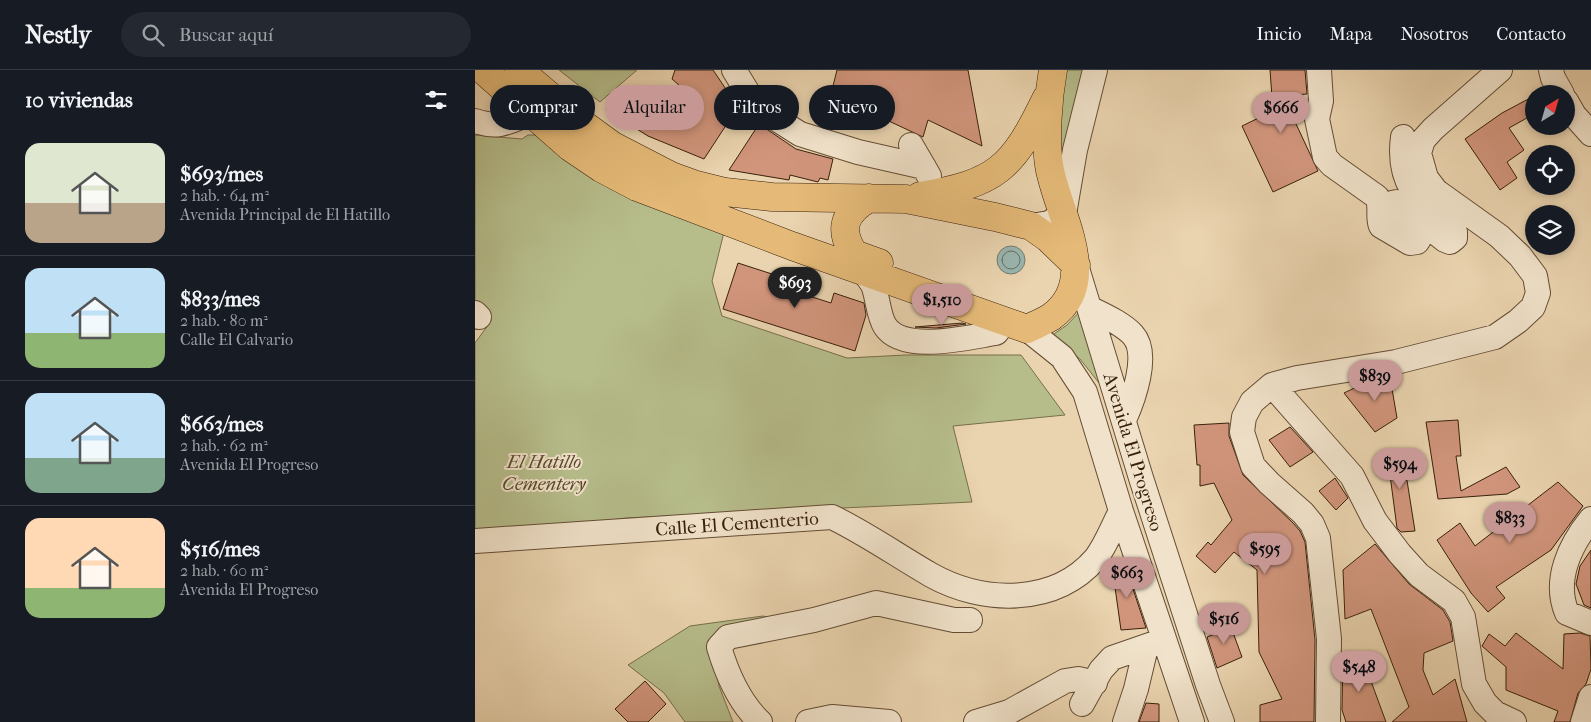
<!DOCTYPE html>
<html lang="es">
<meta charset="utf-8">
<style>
body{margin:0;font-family:"IM FELL French Canon",serif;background:#242831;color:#f1f3f6;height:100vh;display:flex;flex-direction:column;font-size:19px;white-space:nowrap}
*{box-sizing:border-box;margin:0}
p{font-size:16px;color:#9ea1a6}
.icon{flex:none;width:28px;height:28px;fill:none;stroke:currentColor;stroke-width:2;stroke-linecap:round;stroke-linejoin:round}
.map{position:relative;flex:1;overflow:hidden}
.sheet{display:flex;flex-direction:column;background:#171b24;width:475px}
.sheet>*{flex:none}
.hud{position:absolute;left:15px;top:15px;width:475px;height:45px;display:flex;gap:10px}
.needle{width:32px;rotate:37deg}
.controls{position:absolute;left:1050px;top:15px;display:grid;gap:10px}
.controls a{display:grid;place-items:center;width:50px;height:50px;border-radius:50%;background:#171b24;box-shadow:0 2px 8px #0003;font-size:25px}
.price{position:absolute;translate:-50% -42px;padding:0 11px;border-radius:18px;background:#c59692;color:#111;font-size:16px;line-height:32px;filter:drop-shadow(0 1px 2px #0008)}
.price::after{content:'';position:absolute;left:50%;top:30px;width:15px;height:11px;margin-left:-8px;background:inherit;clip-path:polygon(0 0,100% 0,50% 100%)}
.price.active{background:#222;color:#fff}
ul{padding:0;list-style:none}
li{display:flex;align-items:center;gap:15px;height:125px;padding:0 25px}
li+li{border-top:1px solid #363941}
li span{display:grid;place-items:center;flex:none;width:140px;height:100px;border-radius:15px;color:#555}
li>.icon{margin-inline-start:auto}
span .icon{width:60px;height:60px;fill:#fffc;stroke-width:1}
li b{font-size:21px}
h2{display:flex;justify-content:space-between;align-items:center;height:60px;padding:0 25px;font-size:21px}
.tag{padding:0 18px;border-radius:22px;background:#171b24;box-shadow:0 2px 8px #0003;font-size:18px;line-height:45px}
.tag.active{background:#c59692;color:#111}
header{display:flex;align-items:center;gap:30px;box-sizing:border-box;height:70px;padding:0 25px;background:#171b24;border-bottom:1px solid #363941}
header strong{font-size:24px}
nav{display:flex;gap:28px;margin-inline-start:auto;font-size:18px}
.search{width:350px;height:45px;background:#242831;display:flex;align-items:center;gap:12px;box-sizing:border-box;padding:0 18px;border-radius:28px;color:#9ea1a6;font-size:19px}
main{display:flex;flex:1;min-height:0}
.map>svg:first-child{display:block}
.green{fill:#b6bd8b;stroke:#786e4b}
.water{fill:#99b7b2;stroke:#737b6f}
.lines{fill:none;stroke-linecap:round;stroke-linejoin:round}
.shore{stroke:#696c5e;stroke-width:1}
.building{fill:#d1957c;stroke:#39200b}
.minor-casing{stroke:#654d34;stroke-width:26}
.major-casing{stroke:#39200b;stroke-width:29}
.minor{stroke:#f1e3cb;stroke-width:24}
.major{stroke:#e5ba78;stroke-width:28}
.labels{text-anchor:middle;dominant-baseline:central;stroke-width:4;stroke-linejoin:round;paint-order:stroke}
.street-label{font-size:19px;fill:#39200b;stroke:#f1e3cb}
.park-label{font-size:19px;font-style:italic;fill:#58472b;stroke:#f1e3cb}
</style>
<header>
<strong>Nestly</strong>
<div class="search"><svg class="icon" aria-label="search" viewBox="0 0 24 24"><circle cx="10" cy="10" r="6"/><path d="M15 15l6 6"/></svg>Buscar aquí</div>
<nav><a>Inicio</a><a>Mapa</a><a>Nosotros</a><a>Contacto</a></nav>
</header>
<main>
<section class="sheet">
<h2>10 viviendas<svg class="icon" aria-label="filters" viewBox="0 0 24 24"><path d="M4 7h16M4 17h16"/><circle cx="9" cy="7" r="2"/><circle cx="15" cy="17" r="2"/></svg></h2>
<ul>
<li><span style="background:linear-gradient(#dfe7d0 60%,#b9a48a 0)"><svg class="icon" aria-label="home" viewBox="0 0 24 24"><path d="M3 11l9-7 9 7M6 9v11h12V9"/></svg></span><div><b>$693/mes</b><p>2 hab. · 64 m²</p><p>Avenida Principal de El Hatillo</p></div></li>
<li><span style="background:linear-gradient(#bfe0f5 65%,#8fb573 0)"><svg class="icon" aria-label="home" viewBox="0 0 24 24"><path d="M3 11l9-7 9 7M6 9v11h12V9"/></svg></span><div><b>$833/mes</b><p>2 hab. · 80 m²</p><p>Calle El Calvario</p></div></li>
<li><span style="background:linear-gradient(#bfe0f5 65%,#7fa58c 0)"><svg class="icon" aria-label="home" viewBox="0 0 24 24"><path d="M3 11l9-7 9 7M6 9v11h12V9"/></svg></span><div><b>$663/mes</b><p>2 hab. · 62 m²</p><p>Avenida El Progreso</p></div></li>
<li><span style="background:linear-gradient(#ffd9b3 70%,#8fb573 0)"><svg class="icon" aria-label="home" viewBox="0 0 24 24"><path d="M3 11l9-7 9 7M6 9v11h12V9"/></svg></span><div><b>$516/mes</b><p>2 hab. · 60 m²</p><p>Avenida El Progreso</p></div></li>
</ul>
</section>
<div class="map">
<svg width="1116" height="652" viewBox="0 0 1116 652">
<rect width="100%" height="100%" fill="#ead4af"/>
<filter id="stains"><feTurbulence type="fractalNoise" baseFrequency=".004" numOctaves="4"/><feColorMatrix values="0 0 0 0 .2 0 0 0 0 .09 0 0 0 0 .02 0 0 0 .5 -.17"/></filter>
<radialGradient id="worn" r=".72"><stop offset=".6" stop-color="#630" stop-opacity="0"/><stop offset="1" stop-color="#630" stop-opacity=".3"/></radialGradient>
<path class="green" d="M84,0H162L125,32Z
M590,0H611L587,95L582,56Z
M0,65L47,69L53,65H71L250,158L237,211L247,246L372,288L431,285H546L590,345L478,356L497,432L151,448L18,465H0V273L16,251L0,231Z
M608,238L628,318L605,289L576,266L592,255Z
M288,546L337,556L264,572L239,587L244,616L258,652H210L189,623L153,595L215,556Z"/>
<path class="water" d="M522 190a14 14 0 1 1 28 0a14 14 0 1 1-28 0Z"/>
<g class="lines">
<path class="shore" d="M527 190a9 9 0 1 1 18 0a9 9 0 1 1-18 0Z"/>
</g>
<path class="building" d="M200,0H238L263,37L229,89L173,66L130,39L155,18L205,49L220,29L197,9Z
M362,0H493L507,76L453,50L448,67L356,24Z
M795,0H830L832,24L808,26L843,101L798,122L767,56L798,41Z
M1059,26V44L1034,58L1049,80L1032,92L1042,108L1025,120L990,69L1027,43Z
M284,54L321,79L358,89L353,110L345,108L343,112L315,105L314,110L254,100Z
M263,193L300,205L297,214L356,233L359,223L389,233L391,245L380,281L248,239Z
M487,253L491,254L461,258L440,257Z
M915,307L922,348L900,362L869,323L896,310Z
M983,350L986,386H981L986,421L1031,397L1045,417L1032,424L963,429L951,352Z
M754,353V366L768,405L818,453L825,461L830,472L840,570L839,652H785V635L807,629L784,582L782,500L759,482L740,503L721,486L733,472L736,475L757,450L739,413L725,416V395H722L719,355Z
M815,357L838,382L815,397L794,370Z
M927,379L940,461L926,462L922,458L915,405L911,406L907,384Z
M860,408L873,428L861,440L844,421Z
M1083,412L1108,436L1076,480L1021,517L1030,528L1013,542L996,523L962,470L985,453L1000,476Z
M900,474L934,514L968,540L975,552L978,571L949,583L948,600L958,625L980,609L992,652H917L934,637L896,539L870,549L868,500Z
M1116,480V538L1109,535L1101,514L1105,496Z
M648,489L671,558L646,560L637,496Z
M753,549L767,587L742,598L732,567L742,563L741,556Z
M1041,563L1088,599L1089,564L1105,563L1115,566L1116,599L1111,614L1103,623L1095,652H1079L1083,641L1031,620V597L1007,576L1014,564L1030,576Z
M886,584L911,652H871L867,640L868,587Z
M170,611L191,634L173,652H153L140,639Z
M671,633L684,634V652H664Z"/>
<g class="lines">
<defs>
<path id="minor" d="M259,0L281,36L325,64L383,82L449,97
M844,0L846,31L842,49L850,87L857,95L902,127C907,137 902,147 906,156L935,173L942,172L944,169L941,163L916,142L914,137L917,133L922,132L970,170L975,172L980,168V162L977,157C942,131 922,113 928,67
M1076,0L1078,8L1087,24
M1091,31L1099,45L1116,64
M0,51C24,59 33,52 55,43
M436,75L454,106
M556,156L574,153L589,144L600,80L620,0
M601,195L666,408L733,615L747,652
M389,202C392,206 395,210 398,215C403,227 403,245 410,256C428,284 494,267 521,263L530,252
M614,238C628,245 647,253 658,265C675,284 658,330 649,350
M0,243L4,247
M552,259L587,287L610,322L646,441L717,652
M797,315L877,406L900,451L925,484L944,505L979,531L988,547L999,614L1010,633L1020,643L1039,652
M1116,449C1095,475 1078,510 1092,543L1116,553
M0,471L357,447C392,464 423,486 456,505C508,534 580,536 621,488C631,475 638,456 646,441
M607,634L626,600L637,588L689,570
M285,652C264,632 252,604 244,577L253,567L339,550L401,533L479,550H495
M333,652L357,647L414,652
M501,652L534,642L590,611L603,609L620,613
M650,652L661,619L671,577
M853,652L854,569L843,468L837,454L828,443L794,413L778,396L767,362L769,347L777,332L797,315L822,308L921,292L1020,267L1043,251L1058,237L1063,223L1060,206L1045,186L1024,166L961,121L951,108L944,83L948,70L958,59L1025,0
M1108,652L1116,627"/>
<path id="major" d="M8,0L95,77L126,98L162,117L317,176L552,259
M44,0L105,52L138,76L196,106L218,114L250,122L297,127L431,129L520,147L556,156L573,168L601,195
M445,126C522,113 537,99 571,29
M394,128C369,143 363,159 379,184L404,193
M552,259C560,255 568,252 576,247C628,211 581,141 574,95C570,67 573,28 578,0"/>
</defs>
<use href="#minor" class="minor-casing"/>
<use href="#major" class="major-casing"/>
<use href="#minor" class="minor"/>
<use href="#major" class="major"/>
</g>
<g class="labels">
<g class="street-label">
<text transform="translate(658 382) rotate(73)">Avenida El Progreso</text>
<text transform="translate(262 454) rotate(-4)">Calle El Cementerio</text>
</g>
<g class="park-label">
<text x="69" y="392">El Hatillo<tspan x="69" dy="22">Cementery</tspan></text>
</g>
</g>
<rect width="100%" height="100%" filter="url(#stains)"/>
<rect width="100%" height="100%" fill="url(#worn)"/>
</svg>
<div class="controls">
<a><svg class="needle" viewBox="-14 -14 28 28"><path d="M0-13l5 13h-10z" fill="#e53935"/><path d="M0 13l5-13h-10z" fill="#9ea1a6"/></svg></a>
<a><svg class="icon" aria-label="locate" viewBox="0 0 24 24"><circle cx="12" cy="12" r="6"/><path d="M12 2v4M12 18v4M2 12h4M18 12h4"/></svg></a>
<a><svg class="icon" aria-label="layers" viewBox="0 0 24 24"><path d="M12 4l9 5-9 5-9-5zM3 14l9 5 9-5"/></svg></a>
</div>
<b class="price" style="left:806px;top:64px">$666</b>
<b class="price active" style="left:320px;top:239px">$693</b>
<b class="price" style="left:467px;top:256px">$1,510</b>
<b class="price" style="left:900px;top:332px">$839</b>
<b class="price" style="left:925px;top:420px">$594</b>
<b class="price" style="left:1035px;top:474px">$833</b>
<b class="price" style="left:790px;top:505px">$595</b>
<b class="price" style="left:652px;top:529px">$663</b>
<b class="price" style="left:749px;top:575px">$516</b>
<b class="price" style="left:884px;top:623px">$548</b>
<div class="hud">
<a class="tag">Comprar</a>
<a class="tag active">Alquilar</a>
<a class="tag">Filtros</a>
<a class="tag">Nuevo</a>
</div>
</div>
</main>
